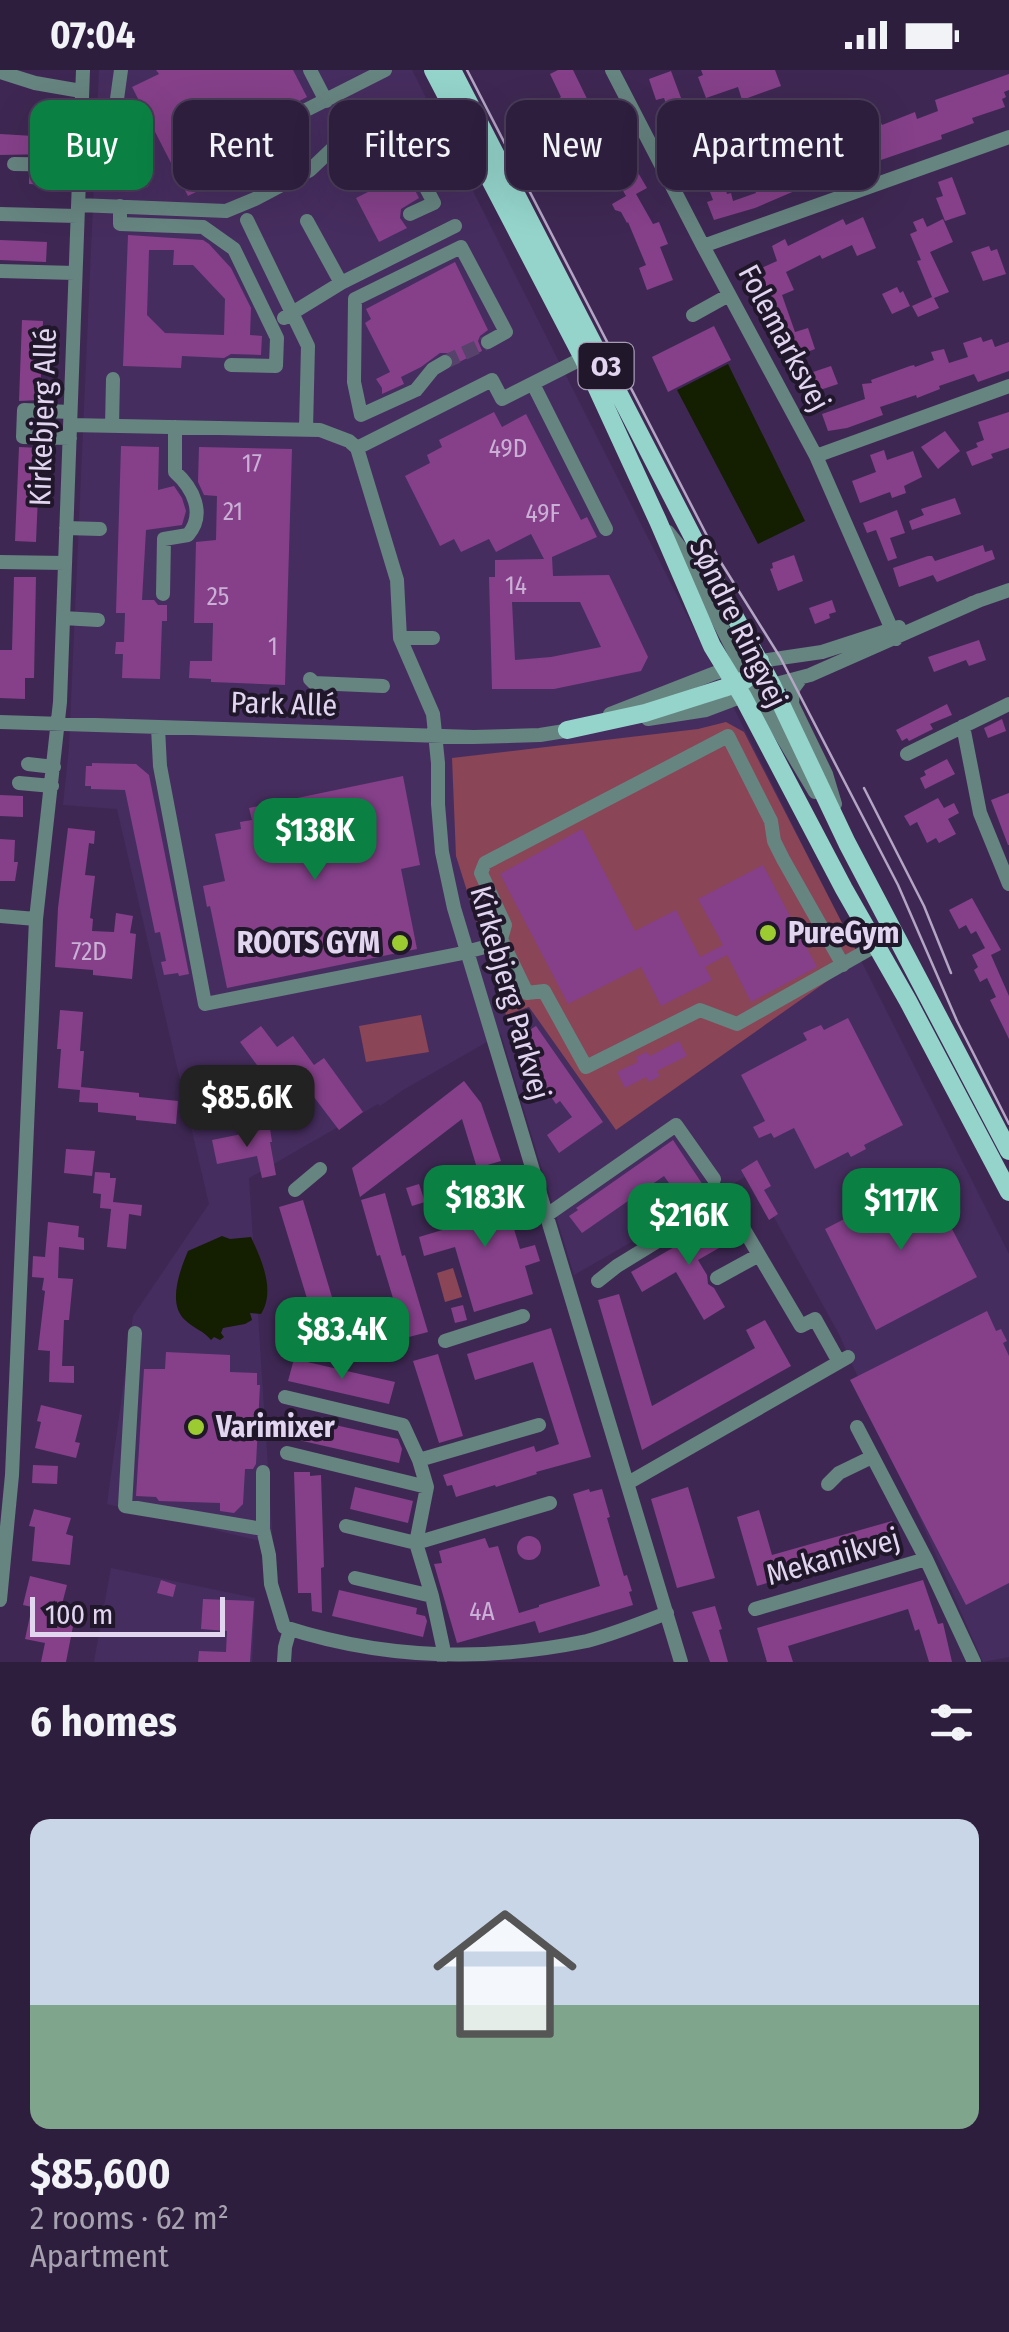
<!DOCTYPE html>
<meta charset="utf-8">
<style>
body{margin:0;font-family:"Fira Sans Condensed",sans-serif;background:#362745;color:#f1f3f6;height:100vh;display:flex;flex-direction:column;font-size:38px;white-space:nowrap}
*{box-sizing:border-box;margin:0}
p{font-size:32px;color:#a7a2b0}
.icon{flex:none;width:55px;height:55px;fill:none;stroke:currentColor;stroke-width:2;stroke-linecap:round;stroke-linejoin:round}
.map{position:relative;height:1592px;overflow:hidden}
.drawer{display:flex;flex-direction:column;background:#2e1e3e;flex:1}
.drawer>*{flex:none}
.guide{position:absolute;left:30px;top:30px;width:950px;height:90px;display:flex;gap:20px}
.scale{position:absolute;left:30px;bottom:25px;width:195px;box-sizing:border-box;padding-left:10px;border:5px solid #e1d5f0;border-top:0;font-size:28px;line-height:35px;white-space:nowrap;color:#e1d5f0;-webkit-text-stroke:8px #20172a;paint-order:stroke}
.price{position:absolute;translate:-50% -85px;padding:0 22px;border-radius:20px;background:#0b8043;color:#fff;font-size:32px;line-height:65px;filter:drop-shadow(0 2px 5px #0008)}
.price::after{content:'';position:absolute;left:50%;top:60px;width:30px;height:22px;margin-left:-15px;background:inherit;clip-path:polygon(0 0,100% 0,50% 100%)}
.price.active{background:#222;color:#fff}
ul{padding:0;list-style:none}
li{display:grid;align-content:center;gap:20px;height:530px;padding:0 30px}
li+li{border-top:2px solid #493c58}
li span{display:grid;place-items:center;height:310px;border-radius:20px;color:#555}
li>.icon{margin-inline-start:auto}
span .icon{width:180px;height:180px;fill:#fffc;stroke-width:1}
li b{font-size:42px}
h2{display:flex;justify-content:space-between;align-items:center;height:120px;padding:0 30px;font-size:42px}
.tag{padding:0 35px;border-radius:20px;background:#2e1e3e;box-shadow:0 10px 40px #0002,0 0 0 2px #493c58;font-size:35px;line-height:90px}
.tag.active{background:#0b8043;color:#fff}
.status{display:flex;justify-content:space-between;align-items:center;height:70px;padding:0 50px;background:#2e1e3e;direction:ltr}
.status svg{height:28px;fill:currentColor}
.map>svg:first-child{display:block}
.built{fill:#462d5f}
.green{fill:#8a4556}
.water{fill:#141e00}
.building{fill:#854089;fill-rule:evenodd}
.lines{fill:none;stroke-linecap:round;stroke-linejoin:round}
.minor-tunnel{stroke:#56426b;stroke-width:14;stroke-dasharray:14 7;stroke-linecap:butt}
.minor{stroke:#668480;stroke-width:14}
.major{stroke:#94d4cb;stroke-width:18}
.tram{stroke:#b4a5c5;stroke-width:2.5}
.poi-dot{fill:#9cca31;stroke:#20172a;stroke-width:4}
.labels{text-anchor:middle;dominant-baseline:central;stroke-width:8;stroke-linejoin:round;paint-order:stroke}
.number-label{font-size:25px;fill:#cab0d6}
.shield{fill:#20172a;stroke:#a79cb5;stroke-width:2.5}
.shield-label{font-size:28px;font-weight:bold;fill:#e1d5f0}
.street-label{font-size:30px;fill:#e1d5f0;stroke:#20172a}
.poi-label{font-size:30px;font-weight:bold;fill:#e1d5f0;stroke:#20172a;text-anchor:start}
</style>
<div class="status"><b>07:04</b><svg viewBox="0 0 49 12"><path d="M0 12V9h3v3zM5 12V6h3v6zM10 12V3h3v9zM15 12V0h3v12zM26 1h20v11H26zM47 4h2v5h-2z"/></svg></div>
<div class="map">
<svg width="1009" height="1592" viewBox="0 0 1009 1592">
<rect width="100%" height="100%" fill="#3e2853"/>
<path class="built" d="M99,0H412L1009,1184V1587L983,1592L839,1264L750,1104L574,1205L501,964L403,1020L380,1036L378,1034L249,1108L273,1474L107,1434L133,1246L209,1134L117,739L63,735L69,678Z
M111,1498L255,1528L252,1592H94Z"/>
<path class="green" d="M726,652L744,662L860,888L616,1060L529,937L506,945L456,786L452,688L698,659Z
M421,945L429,982L366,992L359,956Z
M453,1198L462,1227L445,1232L437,1203Z"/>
<path class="water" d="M728,294L805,451L758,474L677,320Z
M222,1166L230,1169L251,1167C261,1189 276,1220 261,1244L250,1243L252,1250L245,1254L223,1258L221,1263L224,1267L220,1270L214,1267L211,1270C204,1261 193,1258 185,1250C167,1234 180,1200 188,1181Z"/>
<path class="building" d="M156,0H293L307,27L234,65L230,69L229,78L234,83L243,84L261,75L266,87L188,126L132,17L159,4Z
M558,0H573L592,39L603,33L614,53L616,52L620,61L608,67L621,94L630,89L647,118L636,124L653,154L659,152L668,174L660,177L673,210L647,220L639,198L646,195L628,152L627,153L621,142L615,140L612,134L626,126L607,92L597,97L588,79L598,74L581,41L562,47L553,32L561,27L550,4Z
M701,0H775L781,16L742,30L738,17L706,28L698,7L703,5Z
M671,1L684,36L687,35L693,54L696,53L699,61L705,59L727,124L731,123L733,131L756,123L748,102L780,91L776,77L812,64L813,66L828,61L830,66L845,60L849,73L874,64L870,52L879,48L882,55L915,42L917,49L938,41L935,30L1009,4V20L1004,22L1006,27L1002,29L1005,37L972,48L974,53L941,65L942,69L878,91L879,93L853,102L852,100L823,110L818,94L798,100L804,117L755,138L714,150L707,132L713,130L705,109L699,111L685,72L680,74L664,28L656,30L649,9Z
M382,57L419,128L401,139L400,148L407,158L379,172L356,128L384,114L360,68Z
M0,64L51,67L50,84L0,85Z
M29,105H62L61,113L46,111V115L29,114Z
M952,107L966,144L945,151L936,128L943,126L938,112Z
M863,147L876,178L857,186L852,175L822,189L820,185L786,202L794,220L782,225L795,262L808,258L815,279L786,290L770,241L760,245L754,227L756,226L746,205L777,191L772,176L785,169L788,176L843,149L846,155Z
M923,148L927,157L943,149L953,172L930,182L949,222L934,228L939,238L918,247L912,236L932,227L917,191L921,190L910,164L917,161L913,152Z
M128,165L203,170L209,174L231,198L251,238L250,265L262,266L261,285L231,284L224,288L182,286L181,298L123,296ZM149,180H174L173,195H193L225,229L224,265L165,263L147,245Z
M0,170L47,172L46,192L0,190Z
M989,176L991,181L997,179L1006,204L983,211L971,182Z
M455,192L488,260L480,266L478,271L482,281L455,294L451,283H440L421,297L401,307L404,314L382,324V318L376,309L390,302L365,253L371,249L366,239Z
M897,217L900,223L903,221L910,236L892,244L882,224Z
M22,250L43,251L40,330L19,331Z
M714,256L731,290L668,322L652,287Z
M981,267L983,272L992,269L995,277L1009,272V301L978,312L974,304L939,316L940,319L917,328L916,325L880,337L883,345L847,358L828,361L822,344L865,329L862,314L872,313L871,310L910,296L914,295L915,297L934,290L931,282L944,279L949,293L968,287L963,273Z
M831,296L838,314L805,325L798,307Z
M494,342L502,357L526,344L581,450L587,447L597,467L552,487L553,506L609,505L648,587L641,601L554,619H492L489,507H495V490L544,489L531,464L496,482L489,469L461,482L454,469L440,476L405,406L430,393L427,385L442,377L439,370ZM512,532H580L601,577L551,587L515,590Z
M1009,342V378L991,384L993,388L972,396L966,382L978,377L976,373L984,370L978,352Z
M945,361L960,381L938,399L921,377Z
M121,376L159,377L158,420L174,416L182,428L186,441L182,455L146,460L142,530H154L158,535H167V551H162L160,609L122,608L123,584H115L116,572H124L125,543H116Z
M19,377L40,378L36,472L15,471Z
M199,377L292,379L285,615L211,612V609L189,608L190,591H212L213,553H194L196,472L216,470L217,426L204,425L198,412Z
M884,380L887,390L913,381L922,407L904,416L906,423L892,428L890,422L860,433L852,411L876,402L870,385Z
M955,428L961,444L912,460L909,451L924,445L921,439Z
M897,440L905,463L890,468L897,488L888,491L876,460L867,463L863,453Z
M983,475L985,482L992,480L995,489L937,512L933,505L899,517L893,498L928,486H932L935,491Z
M794,485L803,511L778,521L770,499L773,498L772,493Z
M14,507H36L34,608H25V629L0,628V580H12Z
M832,530L836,542L829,544L830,548L815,554L809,538Z
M979,570L986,590L969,596L966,590L934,602L928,587Z
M947,634L952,645L930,654L933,659L909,671L907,668L902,671L896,660Z
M1002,649L1006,661L988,668L984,658Z
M947,689L955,704L925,719L920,708L926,705L924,701Z
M92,693L136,694L149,705L189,904L179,906L178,903L164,905L161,892L166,891L160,862L155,863L125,720L91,719V716H85L86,696H92Z
M403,706L420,795L401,799L417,879L227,918L210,836L207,837L203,816L225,811L215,764L241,759L240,752L252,750L249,738Z
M1009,723V775H1008L991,730Z
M0,725L23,726V747L0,746Z
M938,728L944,738L954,733L959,743L948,749L956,764L939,773L936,768L927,773L917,752L910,756L904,746Z
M68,758L95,761L94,774L89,773L85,805L95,806L90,848L93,849L92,861L114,862L116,843L133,846L130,863L136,864L132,909L93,905V900L55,897L58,838Z
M582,759L635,861L676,840L700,887L723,875L698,829L763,795L817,897L751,932L727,885L705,897L712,910L661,936L641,897L568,934L500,804Z
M0,769L15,770L14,792H18L15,811H0Z
M972,828L1001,880L991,885L1009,926V969L990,930L996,927L987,908L980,912L974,900L978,897L972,885L985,878L976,861L971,864L966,855L959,859L949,840Z
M60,940L83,942L80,981H84L81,1017L139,1023V1027L178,1031L176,1054L136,1050V1046L98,1042V1033L79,1032L80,1020L58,1018L61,979H57Z
M848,948L903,1055L864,1075L866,1079L851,1087L848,1082L815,1099L794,1058L774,1068L771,1063L759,1068L753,1057L765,1051L741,1005L807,970L803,963L821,955L824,960Z
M261,956L277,977L293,966L314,995L324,988L363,1042L339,1060L304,1014L282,1029L240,972Z
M536,956L603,1052L559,1083L547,1065L572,1047L560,1031L556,1034L519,981L531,972L525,963Z
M679,971L687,986L657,1001L660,1006L649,1012L646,1007L625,1018L617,1002L638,992L636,987L647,982L650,986Z
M464,1011L481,1033L501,1091L477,1098L462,1049L360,1127L352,1098Z
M270,1058L272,1072H270L276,1105L262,1108L257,1086L217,1094L212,1070Z
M673,1070L703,1115L684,1129L679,1121L676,1123L664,1106L582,1163L569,1146L578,1140L576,1138Z
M66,1079L95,1081L92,1106L64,1103Z
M757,1090L771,1116L764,1120L778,1144L769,1150L741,1100Z
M95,1102L110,1103V1108H116L113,1132L142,1135L141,1146L129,1144L126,1179L107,1177L111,1139L100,1138L101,1124L93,1123Z
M925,1107L977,1207L876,1260L825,1159Z
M419,1114L425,1132L412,1136L406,1118Z
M502,1119L520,1179L535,1175L540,1191L525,1196L533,1224L474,1242L455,1177L424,1186L419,1167L449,1158L443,1136Z
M385,1123L402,1186L405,1185L428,1262L405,1268L380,1185L377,1186L361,1130Z
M303,1130L340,1254L317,1261L279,1137Z
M721,1150L733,1170L698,1190L707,1205L708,1214L714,1218L725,1237L704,1250L676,1202L642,1222L631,1202Z
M48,1152L79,1156L78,1167L84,1168V1180L59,1177L58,1208L73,1209L69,1250H64L62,1296H74V1313L49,1312L50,1281L38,1280L45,1221L42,1220L44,1208L32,1207L33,1186L45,1187Z
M619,1224L652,1336L755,1278L746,1260L765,1250L791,1296L642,1380L598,1230Z
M463,1235L467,1250L455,1253L451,1238Z
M987,1241L996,1261L1001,1259L1007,1271L1003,1273L1009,1286V1513L966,1535L850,1310Z
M551,1258L591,1387L536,1402L537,1404L496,1417L495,1415L456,1427L452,1415L447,1416L443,1405L534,1376L536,1382L559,1374L533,1292L475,1310L467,1284Z
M166,1282L230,1285V1302L257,1303V1315H260L256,1394L253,1399H245L243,1434L234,1443L220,1441V1433L159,1431L156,1427L136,1426L144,1299H165Z
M438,1284L463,1366L439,1373L413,1291Z
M294,1289L395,1312L389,1334L288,1311Z
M41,1335L82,1345L75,1372L80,1373L76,1388L35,1378L41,1352L37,1351Z
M299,1347L398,1369L402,1379L399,1393L294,1369Z
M33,1395L58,1396L57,1414L32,1413Z
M294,1402H310V1406L321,1405L324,1497L321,1498L322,1543L312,1541L311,1523H298Z
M355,1417L413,1431L408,1453L350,1439Z
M688,1417L715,1508L677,1518L651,1429Z
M589,1419L590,1422L602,1419L610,1447L607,1448L624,1506L627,1505L632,1521L629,1522L633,1535L539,1563L535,1551L457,1573L434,1494L442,1493L439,1481L485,1468L489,1478L498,1476L519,1543L539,1537V1535L600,1516L573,1424Z
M34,1439L71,1448L66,1464L73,1466L70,1495L32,1491L35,1457L29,1456Z
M759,1440L772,1485L892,1451L899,1474L757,1516L737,1447Z
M517 1478a12 12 0 1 1 24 0a12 12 0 1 1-24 0Z
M30,1506L67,1515L61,1538L76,1541L66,1592H41L45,1573L25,1569L32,1537L23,1535Z
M161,1510L176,1515L173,1527L157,1523Z
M923,1510L938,1554L943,1553L952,1592H929L919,1559L915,1561L908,1539L788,1576L793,1592H767L757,1558Z
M339,1520L417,1538L416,1544L425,1546L427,1551L423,1567L332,1546Z
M203,1529L254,1531L250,1592H198L199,1581L226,1582L227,1561L201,1559Z
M715,1536L722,1559L719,1560L728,1592H710L692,1542Z"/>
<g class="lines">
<path class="minor-tunnel" d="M445,292L488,272"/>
<path class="minor" d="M310,0L326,31
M612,0L703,176L816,386L896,569
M0,2L35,13L81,21
M239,74L385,0
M14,94L79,95
M79,109L143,111L145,84L117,29L121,0
M78,135L226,141L255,129L310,100L353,59L387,43L434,133L410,144
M120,136V154L203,157L234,179L277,268L276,296L231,295
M0,144L77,146
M247,150L308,276L306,359
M307,151L341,213
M703,176L1009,67
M0,201L75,203
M693,245L729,225
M284,248L341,213L455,156
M445,292L433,299L416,320L361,345L354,312L355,229L461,177L506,262L488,272
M533,314L606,459
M70,355L320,360L349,371L357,378L397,510L400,568L433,644L438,693V734L442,782L454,838L681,1592
M112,356L113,309
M70,368L23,367L24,340L70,342
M357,378L492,310L502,329L583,288
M816,386L1009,316
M66,458L100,459
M668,462L683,481L741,595L746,599
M0,492L65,493
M163,524L164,469L188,465C206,444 193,418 175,402V357
M972,533L1009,520
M63,548L98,550
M400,568H433
M801,608L793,619L792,634L826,704L835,734
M310,609L314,613L383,616
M752,616L815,722
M610,644L715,603L760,591L822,582L899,557
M648,649L706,640L772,615L810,605L980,530
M0,652L474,667L540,665L577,659
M963,656L980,743L1009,814
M158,658L160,696L205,934L458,884L485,877L501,869L505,855L481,803L485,793L728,666L771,751L774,771L783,789L843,895
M907,684L1009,634
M28,694L54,697
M19,713L52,716
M0,846L36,849
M501,869L527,923L544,921L586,997L700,940L737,954L875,876
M295,1120L320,1099
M547,1145L676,1055L714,1109
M717,1208L759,1185
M598,1211L617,1196L726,1129L801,1256L815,1249L839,1292
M135,1263L125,1436L263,1459L269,1485L271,1514L284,1557C383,1589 485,1592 587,1571C614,1564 641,1553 667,1543
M445,1271L523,1246
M285,1327L403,1355L419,1390L427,1417L416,1473L432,1526L443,1577L442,1587
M857,1357L926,1489L974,1592
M287,1383L427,1417
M419,1390L539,1355
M628,1413L848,1287
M828,1414L839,1403L872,1387
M346,1456L416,1473L550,1433
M263,1459V1402
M355,1508L432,1526
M0,1530L12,1405L36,849L60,632L83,0
M755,1539L926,1489
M284,1592L285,1577L290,1559"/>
<path class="major" d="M433,0L583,288L658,451L712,576L743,627L844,819L908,931L1009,1122
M452,0L716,512L772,615L847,773L1009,1081
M567,660L645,643L724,618L745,610L752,604L760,591"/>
<path class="tram" d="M467,0L720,491L780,587L898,815L957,951L1009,1054
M864,718L924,836L951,903"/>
</g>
<g class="poi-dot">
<circle cx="768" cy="863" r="10"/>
<circle cx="400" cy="873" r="10"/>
<circle cx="196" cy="1357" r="10"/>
</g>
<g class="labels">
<g class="number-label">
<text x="508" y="379">49D</text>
<text x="252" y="394">17</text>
<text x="233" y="442">21</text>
<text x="543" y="444">49F</text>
<text x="516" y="516">14</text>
<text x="218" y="527">25</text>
<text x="273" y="577">1</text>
<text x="89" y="882">72D</text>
<text x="482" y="1542">4A</text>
</g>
<rect class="shield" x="578.5" y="273" width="55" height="46" rx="8"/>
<g class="shield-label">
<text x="606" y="296">O3</text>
</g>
<g class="street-label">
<text transform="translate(784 268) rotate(62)">Folemarksvej</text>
<text transform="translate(43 347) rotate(-88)">Kirkebjerg Allé</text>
<text transform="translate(738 553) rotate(64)">Søndre Ringvej</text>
<text transform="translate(284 634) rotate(2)">Park Allé</text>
<text transform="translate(510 923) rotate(74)">Kirkebjerg Parkvej</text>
<text transform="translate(833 1487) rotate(-16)">Mekanikvej</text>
</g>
<g class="poi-label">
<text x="788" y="863">PureGym</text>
<text x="380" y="873" text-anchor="end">ROOTS GYM</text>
<text x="216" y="1357">Varimixer</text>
</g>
</g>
</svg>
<div class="scale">100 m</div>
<b class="price" style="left:315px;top:813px">$138K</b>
<b class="price active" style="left:247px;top:1080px">$85.6K</b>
<b class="price" style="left:485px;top:1180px">$183K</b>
<b class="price" style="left:901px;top:1183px">$117K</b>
<b class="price" style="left:689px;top:1198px">$216K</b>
<b class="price" style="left:342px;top:1312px">$83.4K</b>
<div class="guide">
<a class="tag active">Buy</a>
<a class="tag">Rent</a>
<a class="tag">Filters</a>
<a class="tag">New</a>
<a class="tag">Apartment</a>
</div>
</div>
<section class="drawer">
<h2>6 homes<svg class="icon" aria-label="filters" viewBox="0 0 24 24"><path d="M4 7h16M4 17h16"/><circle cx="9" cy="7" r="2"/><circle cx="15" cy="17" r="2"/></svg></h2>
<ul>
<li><span style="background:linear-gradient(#c9d6e8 60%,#7fa58c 0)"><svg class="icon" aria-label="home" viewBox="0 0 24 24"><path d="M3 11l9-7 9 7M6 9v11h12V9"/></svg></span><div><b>$85,600</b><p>2 rooms · 62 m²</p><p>Apartment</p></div></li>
</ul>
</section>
